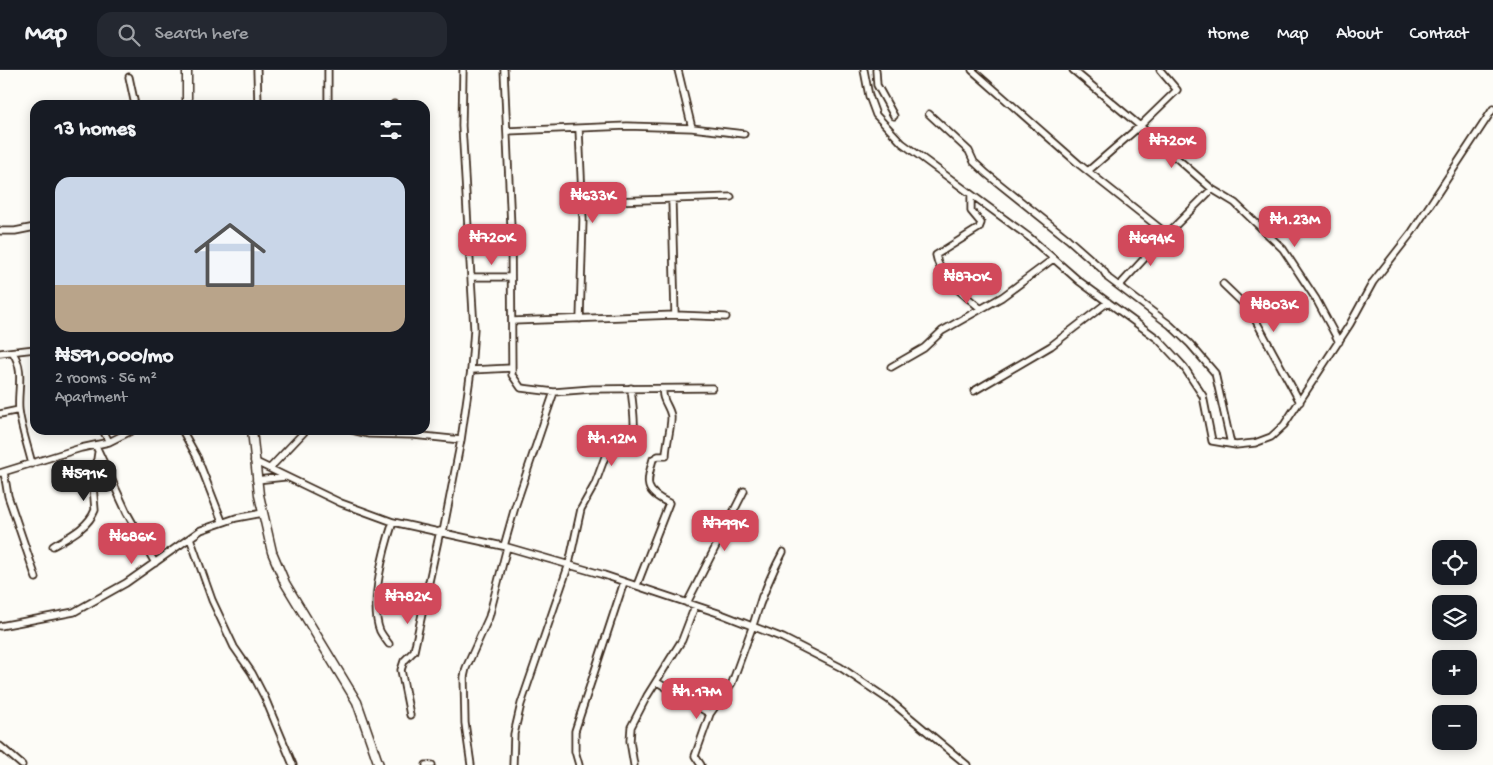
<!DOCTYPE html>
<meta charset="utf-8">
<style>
body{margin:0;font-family:"Gochi Hand",sans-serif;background:#242831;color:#f1f3f6;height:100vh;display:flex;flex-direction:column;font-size:19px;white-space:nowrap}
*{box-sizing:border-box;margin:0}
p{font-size:16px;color:#9ea1a6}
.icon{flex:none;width:28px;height:28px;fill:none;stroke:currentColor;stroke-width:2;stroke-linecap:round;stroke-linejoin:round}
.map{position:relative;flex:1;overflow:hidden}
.panel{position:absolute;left:30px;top:30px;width:400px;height:335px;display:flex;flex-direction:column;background:#171b24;border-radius:15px;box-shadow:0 2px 12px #0003}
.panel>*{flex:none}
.fabs{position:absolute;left:1432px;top:470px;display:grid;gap:10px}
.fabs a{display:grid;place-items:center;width:45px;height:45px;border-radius:10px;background:#171b24;box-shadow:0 2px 12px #0003;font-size:25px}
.price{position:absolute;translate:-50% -42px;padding:0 11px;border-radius:10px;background:#d1495b;color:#fff;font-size:16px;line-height:32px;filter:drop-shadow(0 1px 2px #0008)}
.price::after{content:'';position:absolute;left:50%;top:30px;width:15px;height:11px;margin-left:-8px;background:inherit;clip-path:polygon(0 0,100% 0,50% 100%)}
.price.selected{background:#222;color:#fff}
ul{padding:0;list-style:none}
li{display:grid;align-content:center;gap:10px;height:265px;padding:0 25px}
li+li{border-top:1px solid #363941}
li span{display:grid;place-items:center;height:155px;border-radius:15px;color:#555}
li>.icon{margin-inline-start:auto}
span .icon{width:90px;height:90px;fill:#fffc;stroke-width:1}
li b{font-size:21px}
h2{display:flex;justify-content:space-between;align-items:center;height:60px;padding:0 25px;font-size:21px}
header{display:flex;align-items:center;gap:30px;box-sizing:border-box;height:70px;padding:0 25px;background:#171b24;border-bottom:1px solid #363941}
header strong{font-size:24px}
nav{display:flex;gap:28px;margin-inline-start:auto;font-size:18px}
.search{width:350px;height:45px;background:#242831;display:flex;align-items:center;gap:12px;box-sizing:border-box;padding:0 18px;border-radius:15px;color:#9ea1a6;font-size:19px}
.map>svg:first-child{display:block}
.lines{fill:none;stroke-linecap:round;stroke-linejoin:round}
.minor-casing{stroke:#3b2a1e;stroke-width:9}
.tertiary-casing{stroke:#3b2a1e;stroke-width:11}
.minor{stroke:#fdfcf7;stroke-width:5.5}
.tertiary{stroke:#fdfcf7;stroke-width:8}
</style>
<header>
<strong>Map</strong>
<div class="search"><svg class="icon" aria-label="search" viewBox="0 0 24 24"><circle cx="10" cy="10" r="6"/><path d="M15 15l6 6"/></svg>Search here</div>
<nav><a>Home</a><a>Map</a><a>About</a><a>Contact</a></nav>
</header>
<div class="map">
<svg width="1493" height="695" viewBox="0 0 1493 695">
<rect width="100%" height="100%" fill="#fdfcf7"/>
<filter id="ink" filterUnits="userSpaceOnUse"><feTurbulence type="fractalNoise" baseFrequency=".02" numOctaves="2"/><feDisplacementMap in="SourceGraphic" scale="10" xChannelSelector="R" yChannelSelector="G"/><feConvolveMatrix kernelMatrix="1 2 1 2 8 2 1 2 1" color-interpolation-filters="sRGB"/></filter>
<g filter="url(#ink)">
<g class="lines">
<defs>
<path id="minor" d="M257,0L258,35
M504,0L511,157L512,305L521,318L554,322L592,319L712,318
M678,0L692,58
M864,0L869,26L876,45L902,73L1029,167L1079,211L1158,269L1173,285L1184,297L1203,326L1212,371L1236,375L1255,373L1271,367L1284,355L1350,254L1373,212L1412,162L1493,39
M876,0L877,15L894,46
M972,0L1080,95L1167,164L1212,119
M1073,0L1140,56L1088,101
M1160,0L1177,20L1140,56L1212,119L1235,133L1283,179L1316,229L1339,272
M129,7L135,35
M328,35V0
M394,35V34
M929,44L969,81L974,92L987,104L1068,169L1103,200L1108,208L1170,255L1190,274L1215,303L1231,374
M579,59L583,150L580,249
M507,61L627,56L692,58L744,64
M971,125V141L981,153L979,158L936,185C940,209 963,223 981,239
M672,131L675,245
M582,132L731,127
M0,161H15L35,157
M472,207H511
M1223,214L1250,240L1300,332
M1119,216L1167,164
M513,251L675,245L726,247
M0,283L35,279
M13,283C25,301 17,320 19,340C21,358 28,377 32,394
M891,297L924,278L942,261L1002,227L1053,189
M471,300L512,298
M974,321L1051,276L1108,232
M0,344L19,340
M103,360L109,372
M182,360L197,387L222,451
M352,360L369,364L413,365L461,370
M96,376L127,443L155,493
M254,391L341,433L393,452L507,477L604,505L721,544L783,568L840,597L889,630L967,695
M270,398L306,360
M4,402L8,426L36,508
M0,403L81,378L109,372L133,360
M256,410L285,407
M443,462L461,370L471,300L474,259L462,56L463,0
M190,468L212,530L234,577L252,603L265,628L293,695
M53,476C68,467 88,458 95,440L93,416L98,383
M504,476L515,437L554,322
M637,515L669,433C644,422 646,414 653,389L658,386H666C666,375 672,354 671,346C669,335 661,330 663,319
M762,526L753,555C761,529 770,506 783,482
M687,533L744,421
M0,556L74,542L126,513L201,460L236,448L263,443
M389,574C386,570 382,565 380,561C369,534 384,479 393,452
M657,612L710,644
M410,645L401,600L404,591L414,581L440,461
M0,676L22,695
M426,695H432
M471,695L465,653L464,607L466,598L489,547L507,477
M513,695L514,664L521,634L569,494L581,439L595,414L609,376L631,379C637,356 633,341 631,318
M579,695L575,681V661L624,512
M634,695L630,671L631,657L647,626L682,570L695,536
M701,695L695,686L710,644L732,613L753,555"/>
<path id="tertiary" d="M187,0V35
M252,360L259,425L272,482L285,513L357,632L379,695"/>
</defs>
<use href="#minor" class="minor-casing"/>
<use href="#tertiary" class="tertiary-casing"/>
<use href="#minor" class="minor"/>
<use href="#tertiary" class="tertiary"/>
</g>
</g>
</svg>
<div class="fabs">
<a><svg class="icon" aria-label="locate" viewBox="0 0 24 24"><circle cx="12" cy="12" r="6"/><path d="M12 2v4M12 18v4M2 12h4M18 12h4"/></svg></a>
<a><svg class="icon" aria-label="layers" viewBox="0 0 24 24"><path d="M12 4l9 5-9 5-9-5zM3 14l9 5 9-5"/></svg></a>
<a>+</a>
<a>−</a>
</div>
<b class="price" style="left:1172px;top:99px">₦720K</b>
<b class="price" style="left:593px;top:154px">₦633K</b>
<b class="price" style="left:1295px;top:178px">₦1.23M</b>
<b class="price" style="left:492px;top:196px">₦720K</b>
<b class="price" style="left:1151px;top:197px">₦694K</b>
<b class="price" style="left:967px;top:235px">₦870K</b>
<b class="price" style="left:1274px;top:263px">₦803K</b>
<b class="price" style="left:612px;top:397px">₦1.12M</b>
<b class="price selected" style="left:84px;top:432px">₦591K</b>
<b class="price" style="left:725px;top:482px">₦799K</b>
<b class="price" style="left:132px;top:495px">₦686K</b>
<b class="price" style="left:408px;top:555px">₦782K</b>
<b class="price" style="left:697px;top:650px">₦1.17M</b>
<section class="panel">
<h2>13 homes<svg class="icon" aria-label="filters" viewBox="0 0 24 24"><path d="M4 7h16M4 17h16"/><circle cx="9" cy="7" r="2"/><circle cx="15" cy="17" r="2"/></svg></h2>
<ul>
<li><span style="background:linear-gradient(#c9d6e8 70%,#b9a48a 0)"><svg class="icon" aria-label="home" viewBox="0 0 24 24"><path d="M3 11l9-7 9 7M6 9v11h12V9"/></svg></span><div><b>₦591,000/mo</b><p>2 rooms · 56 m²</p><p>Apartment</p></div></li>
</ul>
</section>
</div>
